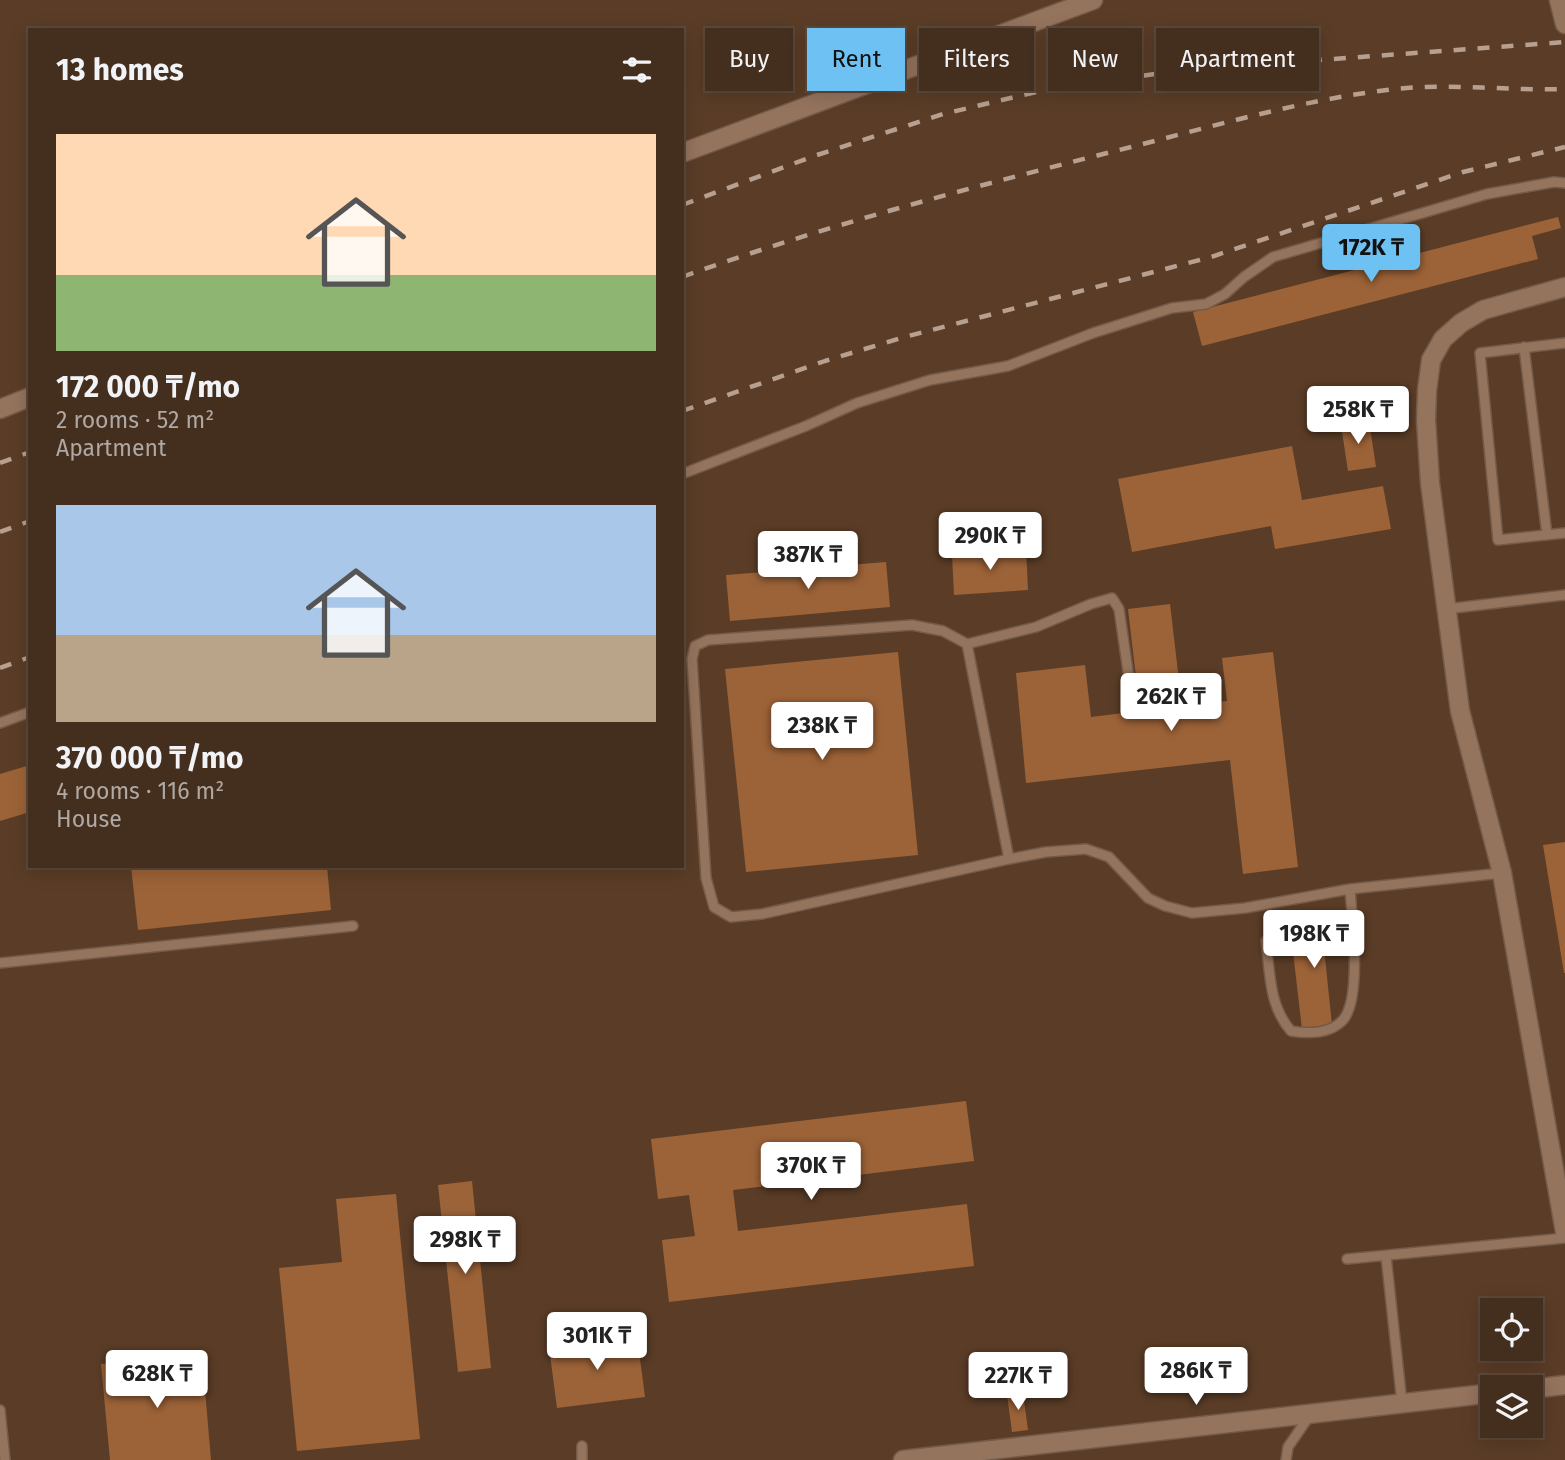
<!DOCTYPE html>
<meta charset="utf-8">
<style>
body{margin:0;font-family:"Fira Sans",sans-serif;background:#4e3a2a;color:#f1f3f6;height:100vh;display:flex;flex-direction:column;font-size:26px;white-space:nowrap}
*{box-sizing:border-box;margin:0}
p{font-size:23px;color:#afa8a4}
.icon{flex:none;width:38px;height:38px;fill:none;stroke:currentColor;stroke-width:2;stroke-linecap:round;stroke-linejoin:round}
.map{position:relative;flex:1;overflow:hidden}
.sheet{position:absolute;left:28px;top:28px;width:656px;height:840px;display:flex;flex-direction:column;background:#442e1d;border-radius:0px;box-shadow:0 4px 18px #0003,0 0 0 2px #5c4a3b}
.sheet>*{flex:none}
.hud{position:absolute;left:705px;top:28px;width:665px;height:63px;display:flex;gap:14px}
.controls{position:absolute;left:1480px;top:1298px;display:grid;gap:14px}
.controls a{display:grid;place-items:center;width:63px;height:63px;border-radius:0px;background:#442e1d;box-shadow:0 4px 18px #0003,0 0 0 2px #5c4a3b;font-size:35px}
.price{position:absolute;translate:-50% -60px;padding:0 16px;border-radius:7px;background:#fff;color:#222;font-size:23px;line-height:46px;filter:drop-shadow(0 2px 4px #0008)}
.price::after{content:'';position:absolute;left:50%;top:42px;width:21px;height:16px;margin-left:-10px;background:inherit;clip-path:polygon(0 0,100% 0,50% 100%)}
.price.selected{background:#6ec2f3;color:#111}
ul{padding:0;list-style:none}
li{display:grid;align-content:center;gap:14px;height:371px;padding:0 28px}
li span{display:grid;place-items:center;height:217px;border-radius:0px;color:#555}
li>.icon{margin-inline-start:auto}
span .icon{width:126px;height:126px;fill:#fffc;stroke-width:1}
li b{font-size:30px}
h2{display:flex;justify-content:space-between;align-items:center;height:84px;padding:0 28px;font-size:30px}
.pill{padding:0 24px;border-radius:0px;background:#442e1d;box-shadow:0 4px 18px #0003,0 0 0 2px #5c4a3b;font-size:24px;line-height:63px}
.pill.selected{background:#6ec2f3;color:#111}
.map>svg:first-child{display:block}
.building{fill:#9d6338}
.lines{fill:none;stroke-linecap:round;stroke-linejoin:round}
.lane-casing{stroke:#745a48;stroke-width:12}
.street-casing{stroke:#745a48;stroke-width:21}
.lane{stroke:#95745d;stroke-width:9}
.street{stroke:#95745d;stroke-width:18}
.rail{stroke:#b7a090;stroke-width:4.5;stroke-dasharray:12 12;stroke-linecap:butt}
</style>
<div class="map">
<svg width="1565" height="1460" viewBox="0 0 1565 1460">
<rect width="100%" height="100%" fill="#5b3d27"/>
<path class="building" d="M1558,217L1561,228L1532,236L1538,259L1202,346L1193,312Z
M1369,421L1376,467L1348,471L1341,425Z
M1292,446L1302,500L1383,486L1391,529L1275,549L1271,526L1132,552L1118,479Z
M1026,549L1028,590L954,595L952,554Z
M886,562L890,607L730,621L726,575Z
M1170,604L1182,706L1227,701L1222,658L1273,652L1298,867L1243,874L1230,760L1026,783L1016,673L1085,665L1091,717L1140,711L1128,609Z
M898,652L918,855L746,872L725,669Z
M30,765V812L0,821V774Z
M1565,842V973H1564L1543,845Z
M131,866H327L331,910L138,930Z
M1339,921L1342,946L1324,948L1332,1025L1302,1029L1290,926Z
M966,1101L974,1161L733,1190L738,1231L967,1204L974,1266L669,1302L662,1240L695,1236L689,1195L658,1199L651,1139Z
M472,1181L491,1368L458,1372L438,1185Z
M396,1194L420,1439L297,1451L279,1268L342,1262L336,1199Z
M637,1336L645,1397L557,1408L549,1347Z
M202,1355L211,1460H110L101,1364Z
M1023,1393L1028,1430L1012,1432L1007,1395Z"/>
<g class="lines">
<defs>
<path id="lane" d="M1565,343L1480,353L1498,540L1565,533
M1524,347L1547,535
M682,474L806,426L857,403L930,380L1008,366L1093,333L1172,308L1206,304L1225,294L1244,277L1273,257L1487,194L1554,182L1565,183
M1446,609L1565,595
M967,644L1036,627L1091,604L1112,598L1119,609L1132,699
M0,723L30,712
M1009,859L967,644L943,631L912,625L708,640L695,646L692,659L706,878L714,907L731,917L762,914L1009,859L1046,852L1086,849L1109,857L1148,898L1165,906L1192,913L1245,908L1350,889L1502,873
M1266,941C1270,973 1269,1006 1291,1031C1309,1034 1330,1034 1343,1020C1362,998 1352,919 1350,889
M0,963L353,926
M1386,1256L1402,1403
M1347,1259L1565,1238
M0,1410L5,1460
M582,1446V1460
M1286,1460L1288,1447L1310,1415"/>
<path id="street" d="M1559,0L1565,24
M682,153L1093,0
M1565,287L1483,310L1461,323L1443,339L1431,360L1427,391L1426,420L1430,483L1460,711L1502,873L1565,1232
M0,409L30,397
M1531,1389L1565,1385
M903,1460L1493,1393"/>
</defs>
<use href="#lane" class="lane-casing"/>
<use href="#street" class="street-casing"/>
<use href="#lane" class="lane"/>
<use href="#street" class="street"/>
<path class="rail" d="M682,205L814,156L943,114L1040,91L1182,70L1565,42
M682,277C829,224 980,185 1131,147C1218,125 1306,99 1395,89C1451,83 1509,91 1565,89
M682,411L825,361L901,338L1211,257L1463,172L1565,147
M0,463L30,452
M0,532L30,521
M0,668L30,657"/>
</g>
</svg>
<div class="controls">
<a><svg class="icon" aria-label="locate" viewBox="0 0 24 24"><circle cx="12" cy="12" r="6"/><path d="M12 2v4M12 18v4M2 12h4M18 12h4"/></svg></a>
<a><svg class="icon" aria-label="layers" viewBox="0 0 24 24"><path d="M12 4l9 5-9 5-9-5zM3 14l9 5 9-5"/></svg></a>
</div>
<b class="price selected" style="left:1371px;top:284px">172K ₸</b>
<b class="price" style="left:1358px;top:446px">258K ₸</b>
<b class="price" style="left:990px;top:572px">290K ₸</b>
<b class="price" style="left:808px;top:591px">387K ₸</b>
<b class="price" style="left:1171px;top:733px">262K ₸</b>
<b class="price" style="left:822px;top:762px">238K ₸</b>
<b class="price" style="left:1314px;top:970px">198K ₸</b>
<b class="price" style="left:811px;top:1202px">370K ₸</b>
<b class="price" style="left:465px;top:1276px">298K ₸</b>
<b class="price" style="left:597px;top:1372px">301K ₸</b>
<b class="price" style="left:1196px;top:1407px">286K ₸</b>
<b class="price" style="left:157px;top:1410px">628K ₸</b>
<b class="price" style="left:1018px;top:1412px">227K ₸</b>
<div class="hud">
<a class="pill">Buy</a>
<a class="pill selected">Rent</a>
<a class="pill">Filters</a>
<a class="pill">New</a>
<a class="pill">Apartment</a>
</div>
<section class="sheet">
<h2>13 homes<svg class="icon" aria-label="filters" viewBox="0 0 24 24"><path d="M4 7h16M4 17h16"/><circle cx="9" cy="7" r="2"/><circle cx="15" cy="17" r="2"/></svg></h2>
<ul>
<li><span style="background:linear-gradient(#ffd9b3 65%,#8fb573 0)"><svg class="icon" aria-label="home" viewBox="0 0 24 24"><path d="M3 11l9-7 9 7M6 9v11h12V9"/></svg></span><div><b>172 000 ₸/mo</b><p>2 rooms · 52 m²</p><p>Apartment</p></div></li>
<li><span style="background:linear-gradient(#a9c7e8 60%,#b9a48a 0)"><svg class="icon" aria-label="home" viewBox="0 0 24 24"><path d="M3 11l9-7 9 7M6 9v11h12V9"/></svg></span><div><b>370 000 ₸/mo</b><p>4 rooms · 116 m²</p><p>House</p></div></li>
</ul>
</section>
</div>
